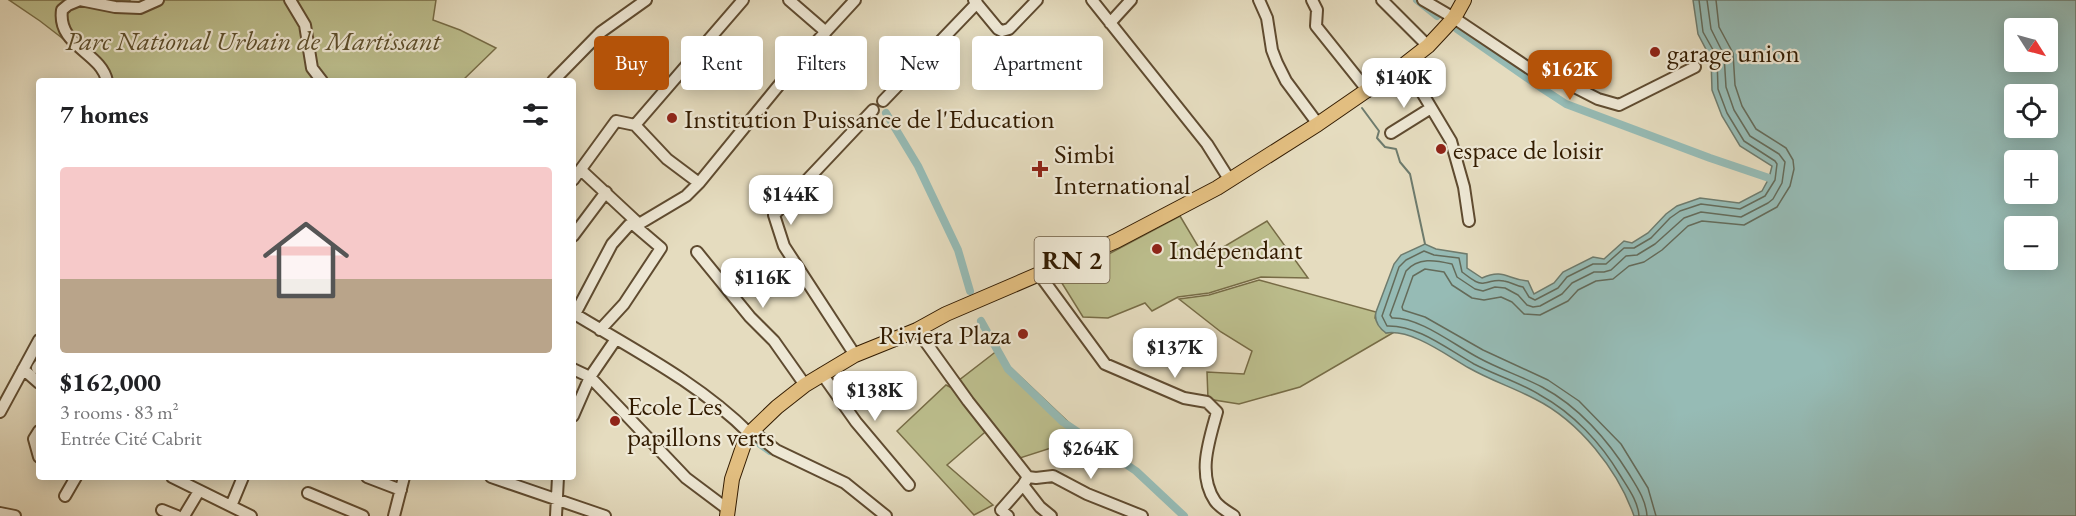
<!DOCTYPE html>
<meta charset="utf-8">
<style>
body{margin:0;font-family:"EB Garamond",serif;background:#f6f6f6;color:#202124;height:100vh;display:flex;flex-direction:column;font-size:22px;white-space:nowrap}
*{box-sizing:border-box;margin:0}
p{font-size:20px;color:#757577}
.icon{flex:none;width:33px;height:33px;fill:none;stroke:currentColor;stroke-width:2;stroke-linecap:round;stroke-linejoin:round}
.map{position:relative;flex:1;overflow:hidden}
.details{position:absolute;left:36px;top:78px;width:540px;height:402px;display:flex;flex-direction:column;background:#fff;border-radius:6px;box-shadow:0 3px 15px #0003}
.details>*{flex:none}
.guide{position:absolute;left:594px;top:36px;width:570px;height:54px;display:flex;gap:12px}
.needle{width:39px;rotate:126deg}
.controls{position:absolute;left:2004px;top:18px;display:grid;gap:12px}
.controls a{display:grid;place-items:center;width:54px;height:54px;border-radius:6px;background:#fff;box-shadow:0 3px 15px #0003;font-size:30px}
.price{position:absolute;translate:-50% -51px;padding:0 14px;border-radius:12px;background:#fff;color:#222;font-size:20px;line-height:39px;filter:drop-shadow(0 2px 3px #0008)}
.price::after{content:'';position:absolute;left:50%;top:36px;width:18px;height:14px;margin-left:-9px;background:inherit;clip-path:polygon(0 0,100% 0,50% 100%)}
.price.active{background:#b45309;color:#fff}
ul{padding:0;list-style:none}
li{display:grid;align-content:center;gap:12px;height:318px;padding:0 24px}
li+li{border-top:2px solid #e0e0e0}
li span{display:grid;place-items:center;height:186px;border-radius:6px;color:#555}
li>.icon{margin-inline-start:auto}
span .icon{width:108px;height:108px;fill:#fffc;stroke-width:1}
li b{font-size:26px}
h2{display:flex;justify-content:space-between;align-items:center;height:72px;padding:0 24px;font-size:26px}
.chip{padding:0 21px;border-radius:6px;background:#fff;box-shadow:0 3px 15px #0003;font-size:21px;line-height:54px}
.chip.active{background:#b45309;color:#fff}
.map>svg:first-child{display:block}
.green{fill:#bcbe8d;stroke:#776c46;stroke-width:1.5}
.water{fill:#96bbb5;stroke:#6e7b6d;stroke-width:1.5;fill-rule:evenodd}
.lines{fill:none;stroke-linecap:round;stroke-linejoin:round}
.shore{stroke:#646b5a;stroke-width:1.5}
.stream{stroke:#6e7b6d;stroke-width:2}
.canal{stroke:#96bbb5;stroke-width:8}
.minor-casing{stroke:#5f4b30;stroke-width:14}
.major-casing{stroke:#321b00;stroke-width:16}
.minor{stroke:#eee8d5;stroke-width:10}
.major{stroke:#e2be80;stroke-width:14}
.poi-dot{fill:#8f2418;stroke:#eee8d5;stroke-width:2}
.labels{text-anchor:middle;dominant-baseline:central;stroke-width:4.5;stroke-linejoin:round;paint-order:stroke}
.shield{fill:#eee8d5;stroke:#6a5840;stroke-width:1.5}
.shield-label{font-size:26px;font-weight:bold;fill:#321b00}
.park-label{font-size:27px;font-style:italic;fill:#5b4c2a;stroke:#eee8d5}
.poi-label{font-size:27px;fill:#321b00;stroke:#eee8d5;text-anchor:start}
</style>
<div class="map">
<svg width="2076" height="516" viewBox="0 0 2076 516">
<rect width="100%" height="100%" fill="#e5dcbf"/>
<filter id="stains"><feTurbulence type="fractalNoise" baseFrequency=".00333" numOctaves="4"/><feColorMatrix values="0 0 0 0 .2 0 0 0 0 .09 0 0 0 0 .02 0 0 0 .5 -.17"/></filter>
<radialGradient id="worn" r=".72"><stop offset=".6" stop-color="#630" stop-opacity="0"/><stop offset="1" stop-color="#630" stop-opacity=".3"/></radialGradient>
<path class="green" d="M9,0H129L140,9L154,0H436L433,20L460,30L496,48L462,81H114L110,75L40,21Z
M1180,216L1205,258L1267,221L1308,278L1261,277L1209,293L1178,297L1152,311L1145,303L1108,318L1083,317L1060,280Z
M1259,280L1376,312L1375,318L1386,333L1396,331L1300,387L1239,404L1208,399L1207,372L1244,374L1252,351L1221,332L1179,299L1209,295Z
M998,350L1007,364L1100,452L1054,447L1017,459L991,427L947,465L993,505L974,515L897,431L946,385L950,387Z"/>
<path class="water" d="M1693,0H2076V516H1634C1618,470 1579,421 1535,399C1514,388 1490,380 1469,368C1446,355 1412,329 1386,333C1379,328 1374,321 1376,312L1394,264L1401,255L1425,244L1436,249L1467,254V268L1482,278C1504,268 1508,280 1528,281L1534,294L1554,283L1563,272L1593,257L1604,259L1624,241L1632,243L1648,233L1666,214L1677,206L1700,198L1739,203L1762,191L1769,178L1772,166L1740,146L1722,116L1712,90L1711,59L1698,34ZM2014,28H2048V62H2014ZM2014,94H2048V128H2014ZM2014,160H2048V194H2014ZM2014,226H2048V260H2014Z"/>
<g class="lines">
<path class="shore" d="M1639,516C1638,501 1628,488 1620,475C1601,443 1573,413 1540,395C1519,382 1495,375 1474,364C1447,349 1418,325 1387,326L1382,316L1399,267L1406,260L1424,251L1434,255L1459,258L1462,272C1468,276 1477,285 1484,283C1492,282 1495,279 1504,281C1511,282 1516,286 1523,287L1529,297L1535,300L1558,288L1567,277L1593,264H1606L1624,248H1634L1651,238L1670,218L1680,211L1701,204L1740,209L1765,196L1775,180L1777,164L1775,161L1744,141L1727,113L1718,89L1717,57L1703,32L1699,0
M1647,516C1646,500 1637,487 1629,474C1608,440 1578,406 1542,387C1521,376 1499,369 1479,358C1454,345 1420,317 1392,318L1390,315L1406,271C1418,257 1435,260 1452,264L1457,277L1475,289L1483,291L1495,287L1505,288L1518,295L1527,305L1533,307L1540,306L1562,294L1572,283L1594,272H1604L1611,270L1626,256L1637,255L1655,244L1684,218L1701,212L1741,217L1768,203L1773,199L1782,183L1785,162L1779,154L1750,136L1734,110L1726,87L1724,55L1711,29L1707,0
M1656,516L1648,488L1621,444L1579,401L1548,380L1483,350L1425,317L1403,310L1402,307L1413,276L1425,269L1444,272L1452,285L1472,298L1484,300L1501,297L1512,302L1524,314L1540,315L1568,301L1578,290L1596,281L1613,279L1629,266L1644,262L1662,250L1688,226L1702,221L1744,225L1777,207L1790,186L1794,169L1793,160L1786,148L1756,129L1742,106L1735,85L1733,53L1719,27L1716,0"/>
<path class="stream" d="M1362,108L1379,131L1377,138L1385,147L1396,149L1400,162L1410,174L1425,244"/>
<path class="canal" d="M1417,0L1437,16
M1457,29L1543,89L1566,104L1710,158L1769,178
M886,113L918,166L958,250L970,291
M981,321L1008,369L1063,422L1136,471L1184,516
M756,441L770,451"/>
<defs>
<path id="minor" d="M290,0L305,25L312,68L322,81
M789,0L826,32
M974,0L998,29L1002,31L1009,29L1037,0
M1092,0L1207,144L1229,179
M1259,0L1267,18L1272,50L1277,63L1286,81L1318,124
M1312,0L1317,10L1316,26L1368,91
M1382,0L1428,46
M1423,0L1454,18L1539,75L1557,78L1598,99L1619,105L1695,67
M1110,23L1131,0
M1405,64L1451,141L1464,187L1469,221
M107,81C101,52 57,46 62,10L68,5L80,0L115,7L140,8L158,0
M553,81L601,32L646,0
M883,101L977,3
M1391,133L1431,108
M581,170L639,224
M573,180L616,121L635,125
M699,183L667,159L635,125L743,0
M573,236L606,192
M697,252L750,317L774,341L805,385
M1039,274L1105,364L1184,398L1207,402L1217,412C1209,441 1197,474 1215,501C1219,507 1228,512 1234,516
M573,313C634,350 699,383 750,434
M575,314L612,244L629,225L639,224L686,196L699,183L797,63L855,0
M600,330L624,304L661,248L634,225
M917,330L968,401L1028,477
M855,355L784,246L774,215L873,110
M37,368L39,365
M23,369L39,383
M573,369L590,377L686,478L726,508
M822,374L856,422L909,485
M0,412L39,340
M573,416L590,377L616,339
M39,431L34,439L39,457
M752,431L776,450L845,483L886,516
M172,477L251,516
M367,477L401,490
M491,477L605,516
M1028,477L1036,478L1053,476L1087,494L1142,516
M1028,477L1023,485L1040,507L1051,516
M308,493L363,516
M65,496L76,477
M231,506L243,477
M162,510L177,516
M0,513L15,516
M184,516L199,491
M394,516L404,477
M556,516L558,477
M1008,516L1001,510L1023,485"/>
<path id="major" d="M727,516L732,479L745,441L752,431L777,407L805,385L855,355L917,330L946,314L1116,241L1217,188L1318,124L1405,64L1428,46L1442,31L1454,18L1464,0"/>
</defs>
<use href="#minor" class="minor-casing"/>
<use href="#major" class="major-casing"/>
<use href="#minor" class="minor"/>
<use href="#major" class="major"/>
</g>
<g class="poi-dot">
<circle cx="1655" cy="52" r="6"/>
<circle cx="672" cy="118" r="6"/>
<circle cx="1441" cy="149" r="6"/>
<path d="M1037 160h6v6h6v6h-6v6h-6v-6h-6v-6h6z"/>
<circle cx="1157" cy="249" r="6"/>
<circle cx="1023" cy="334" r="6"/>
<circle cx="615" cy="421" r="6"/>
</g>
<g class="labels">
<rect class="shield" x="1034.5" y="237" width="75" height="46" rx="4.5"/>
<g class="shield-label">
<text x="1072" y="260">RN 2</text>
</g>
<g class="park-label">
<text x="253" y="40">Parc National Urbain de Martissant</text>
</g>
<g class="poi-label">
<text x="1667" y="52">garage union</text>
<text x="684" y="118">Institution Puissance de l'Education</text>
<text x="1453" y="149">espace de loisir</text>
<text x="1054" y="153">Simbi<tspan x="1054" dy="31">International</tspan></text>
<text x="1169" y="249">Indépendant</text>
<text x="1011" y="334" text-anchor="end">Riviera Plaza</text>
<text x="627" y="405">Ecole Les<tspan x="627" dy="31">papillons verts</tspan></text>
</g>
</g>
<rect width="100%" height="100%" filter="url(#stains)"/>
<rect width="100%" height="100%" fill="url(#worn)"/>
</svg>
<div class="controls">
<a><svg class="needle" viewBox="-14 -14 28 28"><path d="M0-13l5 13h-10z" fill="#e53935"/><path d="M0 13l5-13h-10z" fill="#757577"/></svg></a>
<a><svg class="icon" aria-label="locate" viewBox="0 0 24 24"><circle cx="12" cy="12" r="6"/><path d="M12 2v4M12 18v4M2 12h4M18 12h4"/></svg></a>
<a>+</a>
<a>−</a>
</div>
<b class="price active" style="left:1570px;top:101px">$162K</b>
<b class="price" style="left:1404px;top:109px">$140K</b>
<b class="price" style="left:791px;top:226px">$144K</b>
<b class="price" style="left:763px;top:309px">$116K</b>
<b class="price" style="left:1175px;top:379px">$137K</b>
<b class="price" style="left:875px;top:422px">$138K</b>
<b class="price" style="left:1091px;top:480px">$264K</b>
<div class="guide">
<a class="chip active">Buy</a>
<a class="chip">Rent</a>
<a class="chip">Filters</a>
<a class="chip">New</a>
<a class="chip">Apartment</a>
</div>
<section class="details">
<h2>7 homes<svg class="icon" aria-label="filters" viewBox="0 0 24 24"><path d="M4 7h16M4 17h16"/><circle cx="9" cy="7" r="2"/><circle cx="15" cy="17" r="2"/></svg></h2>
<ul>
<li><span style="background:linear-gradient(#f6c9c9 60%,#b9a48a 0)"><svg class="icon" aria-label="home" viewBox="0 0 24 24"><path d="M3 11l9-7 9 7M6 9v11h12V9"/></svg></span><div><b>$162,000</b><p>3 rooms · 83 m²</p><p>Entrée Cité Cabrit</p></div></li>
</ul>
</section>
</div>
